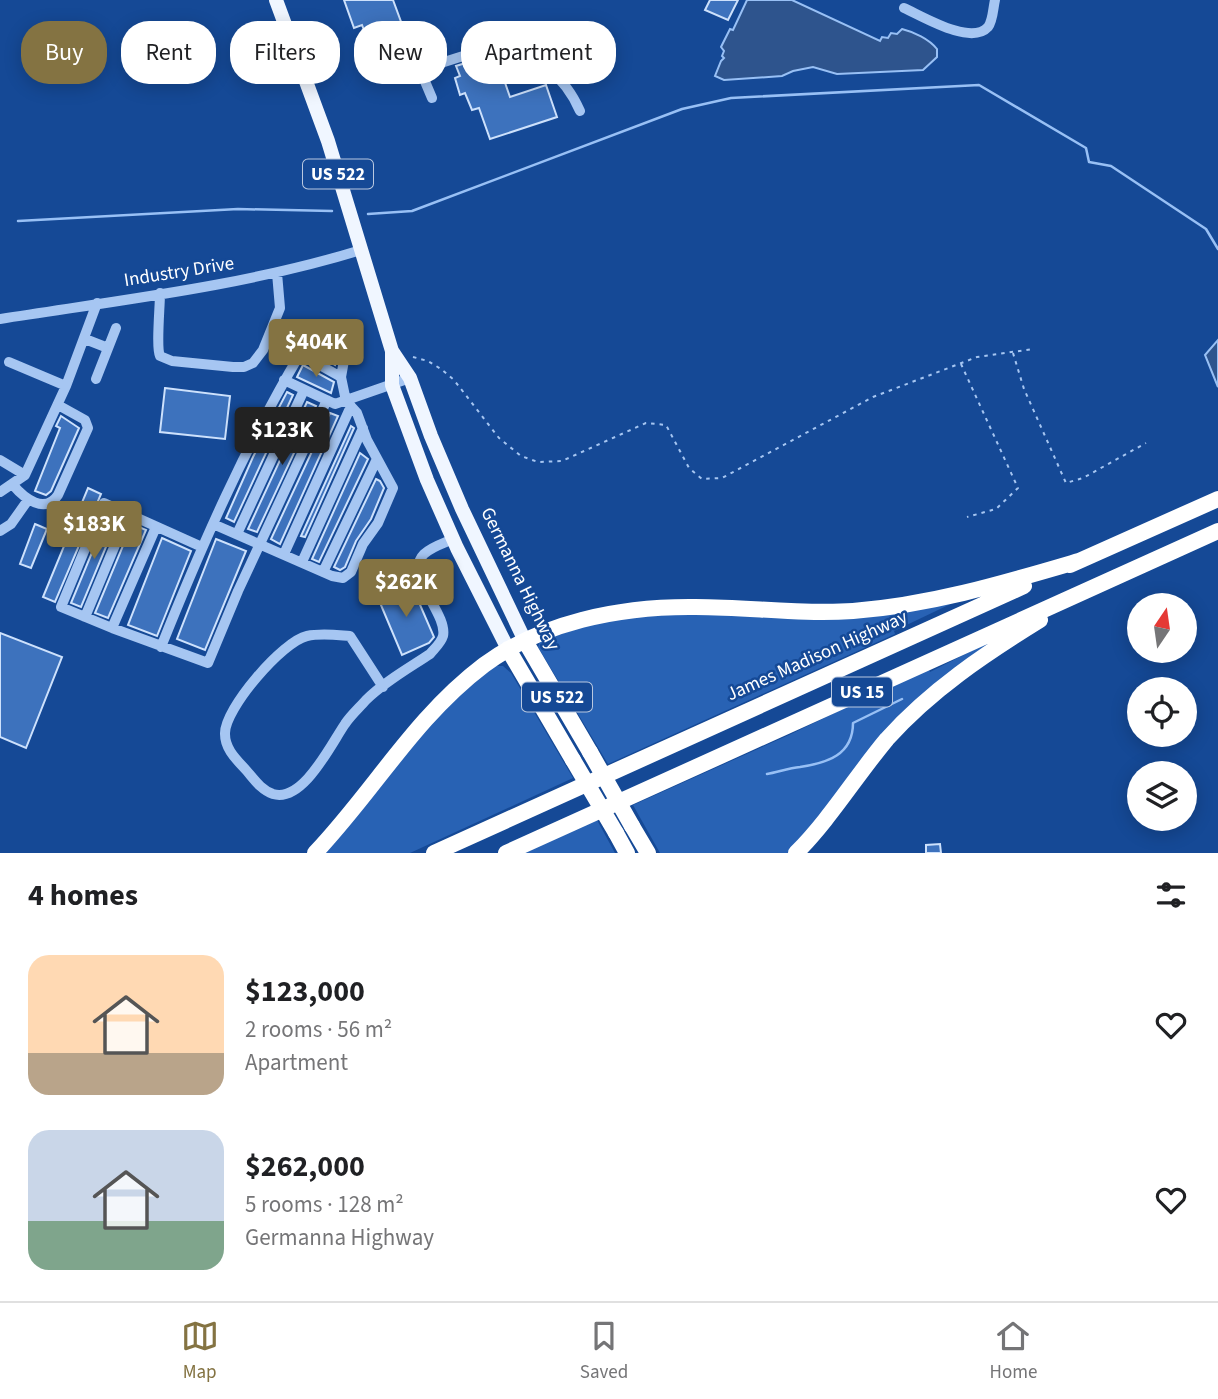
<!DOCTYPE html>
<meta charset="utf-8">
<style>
body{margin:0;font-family:"Source Sans 3",sans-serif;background:#f6f6f6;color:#202124;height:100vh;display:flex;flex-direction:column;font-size:26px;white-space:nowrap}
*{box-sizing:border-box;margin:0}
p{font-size:23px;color:#757577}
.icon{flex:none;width:38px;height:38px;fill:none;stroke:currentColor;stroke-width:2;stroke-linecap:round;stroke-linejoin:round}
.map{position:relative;height:853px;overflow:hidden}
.drawer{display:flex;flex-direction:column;background:#fff;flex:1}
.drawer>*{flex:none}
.banner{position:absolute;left:21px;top:21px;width:700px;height:63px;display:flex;gap:14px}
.needle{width:46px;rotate:13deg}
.fabs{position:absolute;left:1127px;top:593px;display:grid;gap:14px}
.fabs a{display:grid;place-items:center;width:70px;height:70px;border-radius:50%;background:#fff;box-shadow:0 4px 18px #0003;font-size:35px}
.price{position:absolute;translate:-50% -60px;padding:0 16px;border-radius:7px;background:#847342;color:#fff;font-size:23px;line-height:46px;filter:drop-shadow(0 2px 4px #0008)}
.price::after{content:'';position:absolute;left:50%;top:42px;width:21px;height:16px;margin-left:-10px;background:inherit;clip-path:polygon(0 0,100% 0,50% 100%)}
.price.active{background:#222;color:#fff}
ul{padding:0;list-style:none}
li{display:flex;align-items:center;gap:21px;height:175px;padding:0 28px}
li span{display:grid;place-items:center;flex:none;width:196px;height:140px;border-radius:21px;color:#555}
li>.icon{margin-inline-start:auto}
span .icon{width:84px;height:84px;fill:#fffc;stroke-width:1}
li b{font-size:30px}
h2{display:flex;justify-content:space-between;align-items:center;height:84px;padding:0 28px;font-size:30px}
.pill{padding:0 24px;border-radius:28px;background:#fff;box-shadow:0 4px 18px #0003;font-size:24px;line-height:63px}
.pill.active{background:#847342;color:#fff}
.tabs{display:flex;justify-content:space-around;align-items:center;height:98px;border-top:2px solid #e0e0e0;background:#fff;font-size:19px;color:#757577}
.tabs a{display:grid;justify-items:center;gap:4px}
.tabs .active{color:#847342}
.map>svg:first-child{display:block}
.green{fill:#2862b4}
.water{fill:#2e548d;stroke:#98c0f5;stroke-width:2}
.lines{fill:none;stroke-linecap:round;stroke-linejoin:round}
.stream{stroke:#98c0f5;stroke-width:2.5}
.building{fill:#3d72bd;stroke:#cde1fc;stroke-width:2}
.path{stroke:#a6c6f2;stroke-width:2;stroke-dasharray:3.5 5;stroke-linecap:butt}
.minor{stroke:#a6c6f2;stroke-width:10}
.major{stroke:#f0f6ff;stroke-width:14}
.highway{stroke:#fff;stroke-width:16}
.highway-bridge{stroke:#fff;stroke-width:16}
.labels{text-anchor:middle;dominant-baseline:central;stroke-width:5;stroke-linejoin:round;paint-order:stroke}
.shield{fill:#154996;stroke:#b9c8e0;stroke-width:2}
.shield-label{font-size:18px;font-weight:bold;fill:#fff}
.street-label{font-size:19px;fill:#fff;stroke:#154996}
</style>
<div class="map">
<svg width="1218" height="853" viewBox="0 0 1218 853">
<rect width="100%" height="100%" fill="#154996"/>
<path class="green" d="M959,600L894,631L895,634L608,764L538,647L540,641L610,618Z
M993,640L977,654L790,853H660L633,805L789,735L928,668L930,672Z
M494,666H503L511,673L573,778L410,853H319L420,730Z
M597,820L615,853H524Z"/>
<path class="water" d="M747,0H792L880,41L882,37L888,38L891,33L897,34L902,29C914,32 929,39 937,49V57L923,70L837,74L813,67L793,71L782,76L724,80L715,76L721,61L724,58L722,56L724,51L721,47L730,29L733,30Z
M1218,340V387L1205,355Z"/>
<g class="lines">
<path class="stream" d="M368,214L412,211L682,109L731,98L979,85L1086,148L1089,162L1111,166L1206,229L1218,249
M18,221L238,209L332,211
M767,774C778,772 789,768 800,767C827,763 853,755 853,723L902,699"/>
</g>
<path class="building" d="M344,0H393L407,38L372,51L362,25L354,28Z
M710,0H738L728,20L705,10Z
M495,54L510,97L546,85L557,117L490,139L479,108L472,110L465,93L460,95L455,78L460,76L456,66Z
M309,335L338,351L335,365L303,347Z
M303,365L334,382L331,393L297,377Z
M165,388L230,396L225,439L160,432Z
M287,392L293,395L234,522L226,518L253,457Z
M307,402L316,406L257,532L248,529Z
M330,413L338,416L280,544L271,539Z
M61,416L79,428L51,491L46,495L35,491L60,428L56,426Z
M351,426L354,428L305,537L301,536Z
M360,453L368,459L319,562L312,559Z
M376,479L380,481L384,488L371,519L356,541L345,567L340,570L334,567Z
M88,488L101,494L55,602L43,597Z
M108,514L118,518L81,607L71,603Z
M35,524L47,529L31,568L20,564Z
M132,524L146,530L108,618L95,613Z
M162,538L191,551L157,636L128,625Z
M216,539L246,551L205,650L177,639Z
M411,584L434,637L429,643L402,655L378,598Z
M0,633L62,657L26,748L0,737Z
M940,844L941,853H926V845Z"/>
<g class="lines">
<path class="path" d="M1013,353L1024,389L1066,483L1083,478L1146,443
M413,357L428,361L441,369L454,380L499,438L521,456L538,462L562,461L646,423L666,425L689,468L702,479L722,478L873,397L977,357L1033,349
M961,364L1018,488L996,509L967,517"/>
<path class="minor" d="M904,8C922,16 971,46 988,27C993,21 993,8 995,0
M432,98L421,72L441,63L501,44C538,60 563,72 580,111
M160,293C160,307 156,348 160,356L172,361L233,367H244L253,363L263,350L280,308L277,273
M0,319C121,300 244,286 361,250
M85,339L108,348
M9,362L66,386
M96,379L116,328
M284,380L335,404L410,378
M0,460L25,475
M13,485C24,498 45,515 58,495L88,428L85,420L58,405
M0,492L25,475L66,386L97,303
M213,524L332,576L343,578L351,572L363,544L378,523L393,488L367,440L357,413L346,401L341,377L345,355
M0,531L11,524L28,500
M237,534L304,390
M202,547L104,503L61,607L112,628L208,663L238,591L327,400
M284,554L351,406
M302,562L363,428
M323,572L377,459
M85,617L128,514
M112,628L156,527
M161,647C201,547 245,447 300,354L341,377
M383,687L350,636C336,635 321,633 307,636C283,641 224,709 225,734C225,749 236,759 246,770C254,779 261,790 273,794C303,803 331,744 345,724C350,716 359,708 366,700C384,682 409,668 430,654C435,648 441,643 443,636C448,613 403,575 424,554C431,547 444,543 453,539"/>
<path class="major" d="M276,0L328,141L392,351V385L427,480L457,548L508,649
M392,351L410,378L431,436L462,509L525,641"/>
<path class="highway" d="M1070,565L1218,499
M525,641L590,752
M508,649L573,760
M632,826L648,853
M616,833L627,853
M315,853C374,791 414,718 484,665C542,622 619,607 689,607C744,606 798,615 853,611C931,605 1004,583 1079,561
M434,853L1024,586
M506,853L1218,531
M796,853C830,819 856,776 887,739C931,690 985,654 1040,620"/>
<path class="highway-bridge" d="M590,752L632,826
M573,760L616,833"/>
</g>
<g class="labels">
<g class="shield">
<rect x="303" y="159.5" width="70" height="29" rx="5"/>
<rect x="832" y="677.5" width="60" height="29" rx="5"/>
<rect x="522" y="682.5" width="70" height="29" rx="5"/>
</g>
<g class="shield-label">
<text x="338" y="174">US 522</text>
<text x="862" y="692">US 15</text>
<text x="557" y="697">US 522</text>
</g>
<g class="street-label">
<text transform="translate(179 272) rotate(-9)">Industry Drive</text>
<text transform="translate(520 579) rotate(64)">Germanna Highway</text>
<text transform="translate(817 656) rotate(-24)">James Madison Highway</text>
</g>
</g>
</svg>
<div class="fabs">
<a><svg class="needle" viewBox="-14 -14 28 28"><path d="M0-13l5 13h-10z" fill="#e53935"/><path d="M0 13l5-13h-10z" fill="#757577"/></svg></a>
<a><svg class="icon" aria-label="locate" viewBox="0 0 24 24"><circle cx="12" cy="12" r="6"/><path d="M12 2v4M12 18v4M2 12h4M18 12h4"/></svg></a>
<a><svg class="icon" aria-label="layers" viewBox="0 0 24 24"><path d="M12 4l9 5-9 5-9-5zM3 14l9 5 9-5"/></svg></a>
</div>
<b class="price" style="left:316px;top:379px">$404K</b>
<b class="price active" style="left:282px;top:467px">$123K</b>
<b class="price" style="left:94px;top:561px">$183K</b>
<b class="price" style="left:406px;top:619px">$262K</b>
<div class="banner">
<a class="pill active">Buy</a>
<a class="pill">Rent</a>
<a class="pill">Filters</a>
<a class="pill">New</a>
<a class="pill">Apartment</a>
</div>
</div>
<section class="drawer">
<h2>4 homes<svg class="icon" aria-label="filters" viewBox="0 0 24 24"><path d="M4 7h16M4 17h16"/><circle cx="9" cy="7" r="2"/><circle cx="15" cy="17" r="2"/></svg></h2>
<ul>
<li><span style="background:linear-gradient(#ffd9b3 70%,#b9a48a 0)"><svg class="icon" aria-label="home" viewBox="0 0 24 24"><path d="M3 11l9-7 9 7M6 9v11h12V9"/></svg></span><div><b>$123,000</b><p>2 rooms · 56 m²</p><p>Apartment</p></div><svg class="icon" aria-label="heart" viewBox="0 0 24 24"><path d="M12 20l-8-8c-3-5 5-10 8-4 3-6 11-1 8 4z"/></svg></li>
<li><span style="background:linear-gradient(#c9d6e8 65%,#7fa58c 0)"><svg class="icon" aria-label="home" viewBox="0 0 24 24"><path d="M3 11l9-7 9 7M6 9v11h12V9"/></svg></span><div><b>$262,000</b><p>5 rooms · 128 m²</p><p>Germanna Highway</p></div><svg class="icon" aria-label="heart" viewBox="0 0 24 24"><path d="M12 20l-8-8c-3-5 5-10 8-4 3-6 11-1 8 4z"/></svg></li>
</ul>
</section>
<nav class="tabs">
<a class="active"><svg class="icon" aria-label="map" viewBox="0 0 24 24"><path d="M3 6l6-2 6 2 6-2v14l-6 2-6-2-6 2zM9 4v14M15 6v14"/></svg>Map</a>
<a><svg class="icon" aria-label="saved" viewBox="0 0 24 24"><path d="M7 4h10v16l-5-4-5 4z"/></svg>Saved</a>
<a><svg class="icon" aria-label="home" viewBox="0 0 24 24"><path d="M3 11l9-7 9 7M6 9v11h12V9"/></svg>Home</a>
</nav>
